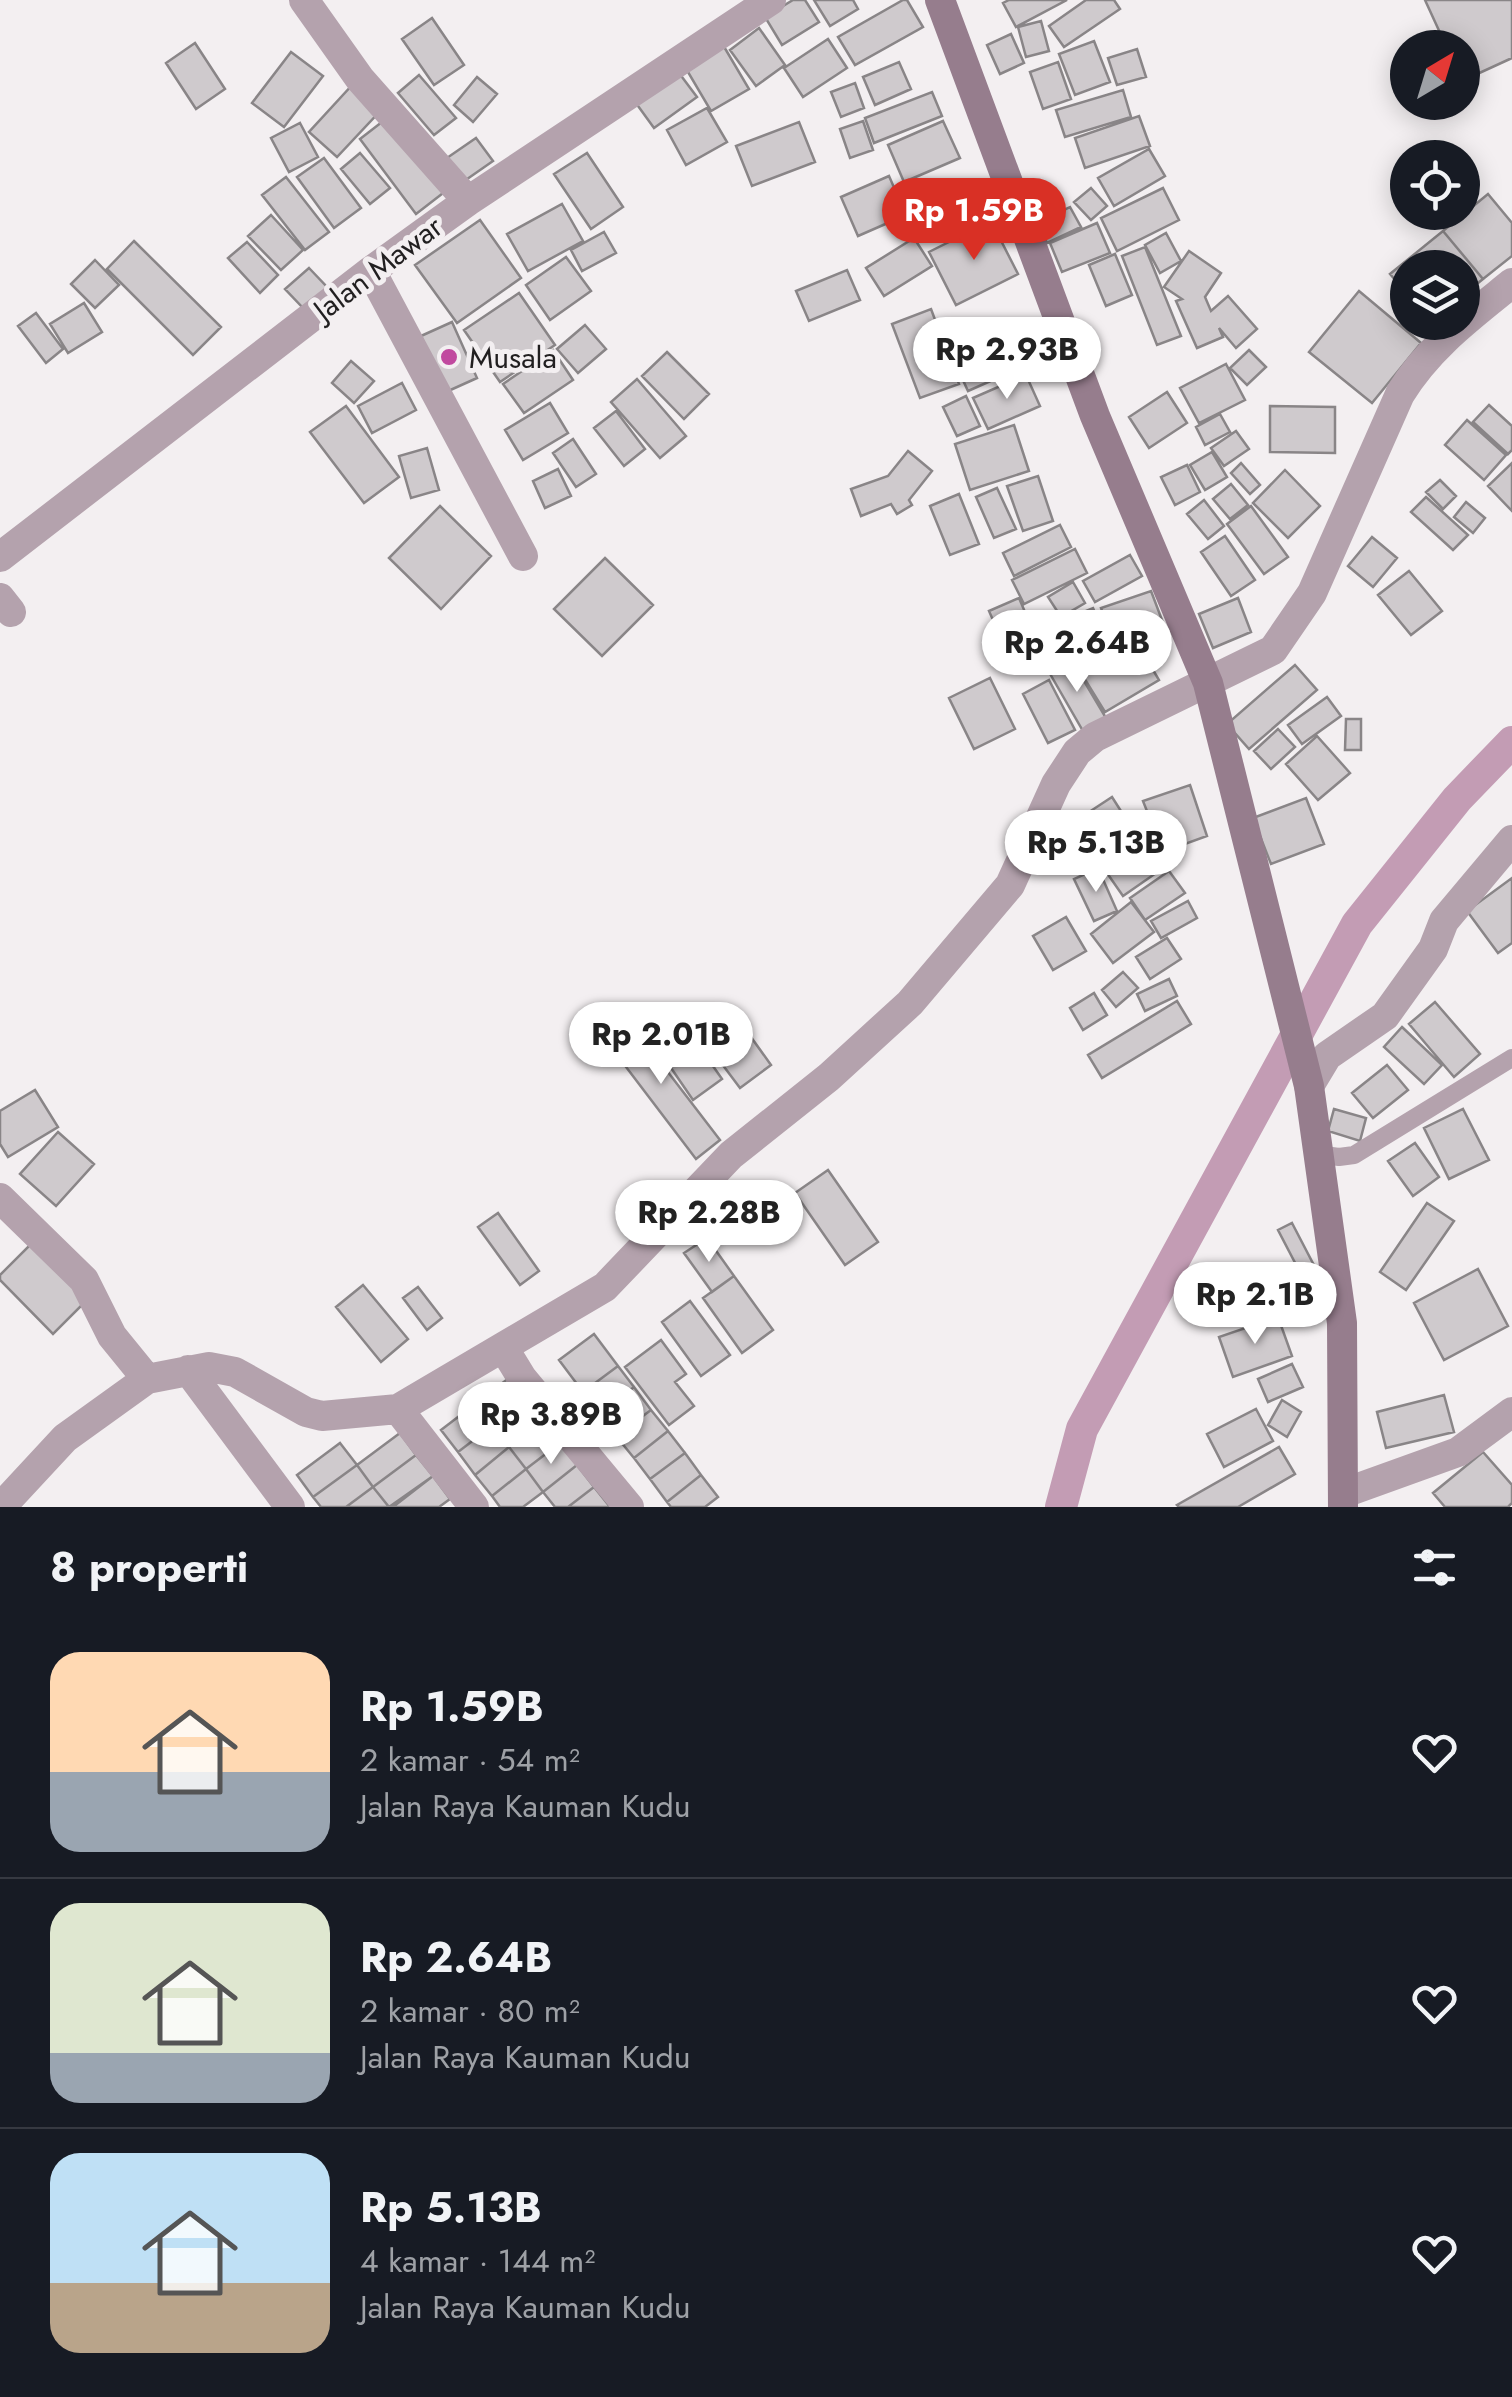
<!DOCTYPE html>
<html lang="id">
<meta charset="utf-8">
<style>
body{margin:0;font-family:Jost,sans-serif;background:#242831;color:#f1f3f6;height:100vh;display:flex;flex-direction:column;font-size:38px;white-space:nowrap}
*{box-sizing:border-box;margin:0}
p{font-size:32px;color:#9ea1a6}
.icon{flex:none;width:55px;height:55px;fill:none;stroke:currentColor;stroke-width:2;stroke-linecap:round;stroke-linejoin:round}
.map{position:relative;height:1507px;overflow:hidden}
.details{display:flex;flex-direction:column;background:#171b24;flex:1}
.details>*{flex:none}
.needle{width:65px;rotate:38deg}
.tools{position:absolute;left:1390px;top:30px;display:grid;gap:20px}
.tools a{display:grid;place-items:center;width:90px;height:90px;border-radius:50%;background:#171b24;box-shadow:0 5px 25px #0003;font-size:50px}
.price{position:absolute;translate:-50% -85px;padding:0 22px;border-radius:35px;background:#fff;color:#222;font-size:32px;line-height:65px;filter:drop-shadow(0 2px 5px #0008)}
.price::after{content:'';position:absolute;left:50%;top:60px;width:30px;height:22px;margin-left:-15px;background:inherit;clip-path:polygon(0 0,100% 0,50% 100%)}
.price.active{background:#d93025;color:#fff}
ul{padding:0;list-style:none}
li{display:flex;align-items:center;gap:30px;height:250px;padding:0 50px}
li+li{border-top:2px solid #363941}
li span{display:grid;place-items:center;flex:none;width:280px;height:200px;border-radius:30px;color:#555}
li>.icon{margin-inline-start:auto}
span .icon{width:120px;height:120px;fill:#fffc;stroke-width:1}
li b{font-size:42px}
h2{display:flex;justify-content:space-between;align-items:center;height:120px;padding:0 50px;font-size:42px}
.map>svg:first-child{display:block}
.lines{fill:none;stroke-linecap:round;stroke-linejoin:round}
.canal{stroke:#c39cb4;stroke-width:32}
.building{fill:#cfcacd;stroke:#898587;stroke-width:2.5}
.lane{stroke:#b4a2ad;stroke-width:18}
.street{stroke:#b4a2ad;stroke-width:30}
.secondary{stroke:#967d8d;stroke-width:30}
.poi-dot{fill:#c1499f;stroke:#f3eff1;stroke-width:4}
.labels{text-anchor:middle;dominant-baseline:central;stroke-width:10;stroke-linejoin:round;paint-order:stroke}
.street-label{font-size:30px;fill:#211f20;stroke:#f3eff1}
.poi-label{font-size:30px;fill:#211f20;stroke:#f3eff1;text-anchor:start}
</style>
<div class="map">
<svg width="1512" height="1507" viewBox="0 0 1512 1507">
<rect width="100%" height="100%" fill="#f3eff1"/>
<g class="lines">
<path class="canal" d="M1061,1507L1082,1429L1357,924L1457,799L1512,742"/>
</g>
<path class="building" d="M793,0H805L819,22L782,45L765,17Z
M814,0H853L858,9L830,26Z
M903,0H907L923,27L855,65L838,37Z
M1009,0H1067L1016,27L1003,3Z
M1086,0H1114L1120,9L1064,47L1049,26Z
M1425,0H1512V58L1462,81V48H1447Z
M432,18L464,65L434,85L402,39Z
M1041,21L1049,51L1026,57L1018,27Z
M759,28L785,65L756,86L730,50Z
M1011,34L1024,63L1000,74L987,45Z
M828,39L847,68L803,97L784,68Z
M1094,41L1110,82L1075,95L1059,54Z
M195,43L225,89L196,109L166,63Z
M723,45L749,89L711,111L685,67Z
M1137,49L1146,77L1117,85L1108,58Z
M291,52L323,76L284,127L252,103Z
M899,62L911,89L875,105L863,77Z
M1058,62L1071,99L1043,109L1030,72Z
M676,69L697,97L654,128L633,99Z
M419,75L456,118L434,135L398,93Z
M477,77L497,94L473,122L454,105Z
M354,83L382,109L337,157L309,132Z
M855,83L864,108L841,117L831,92Z
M1123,90L1131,117L1065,137L1056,110Z
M932,92L942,116L874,143L865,118Z
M707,108L727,142L686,165L667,130Z
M391,115L447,190L416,214L360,139Z
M1139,116L1150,146L1085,168L1075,138Z
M863,121L873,150L850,158L840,129Z
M943,121L960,158L904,182L888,145Z
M799,122L815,162L752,186L736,146Z
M300,123L318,157L289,172L271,138Z
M476,138L493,161L460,184L444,160Z
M1149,149L1165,176L1114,206L1098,178Z
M360,153L390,188L370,204L341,169Z
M587,153L623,207L591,229L554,174Z
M324,158L361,208L334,228L297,177Z
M889,176L906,215L858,236L841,197Z
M286,177L329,232L305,250L262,195Z
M1091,188L1107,206L1091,220L1074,202Z
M1163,188L1179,220L1117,251L1101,218Z
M1488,194L1512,223V256L1483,279L1443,231Z
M562,204L583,241L528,271L507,234Z
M1070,207L1081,227L1047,243L1037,222Z
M271,215L303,250L281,270L248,236Z
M480,220L521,278L457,323L415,265Z
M991,221L1018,274L956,305L929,252Z
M1097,223L1110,253L1062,272L1050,243Z
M1443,231L1483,279L1462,296V268H1408V295L1390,274Z
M604,232L616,253L582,271L571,250Z
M1166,233L1181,261L1160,273L1145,245Z
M914,238L932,266L884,296L866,268Z
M134,241L221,327L193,355L107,269Z
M247,242L278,275L260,293L228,258Z
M1145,247L1181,336L1157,345L1122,256Z
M1189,251L1221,273L1205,297L1211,311L1228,296L1257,329L1236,348L1219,328L1223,337L1197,348L1176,301L1182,299L1164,287Z
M1115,254L1132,295L1106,306L1089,265Z
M566,257L591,291L550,320L526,285Z
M95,260L119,285L95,308L71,284Z
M309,268L328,288L305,310L285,289Z
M847,270L860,300L809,321L796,291Z
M1359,291L1421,343L1372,403L1309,352Z
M519,293L555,345L500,382L464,330Z
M84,303L102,332L68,353L50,324Z
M931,309L959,384L920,398L892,324Z
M36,313L63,349L46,363L18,326Z
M452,322L477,378L446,392L421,336Z
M585,325L606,349L578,373L557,349Z
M1016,340L1027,365L968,391L957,367Z
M553,350L573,380L524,413L503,384Z
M1249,350L1266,367L1247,385L1230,368Z
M667,352L709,394L684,419L642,376Z
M351,361L374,381L354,403L332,383Z
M1226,364L1245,400L1199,423L1180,388Z
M1026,375L1040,406L988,429L973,398Z
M637,379L686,436L660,458L611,402Z
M402,383L416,410L372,433L358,406Z
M1167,392L1187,423L1149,448L1129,417Z
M966,396L980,426L957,436L943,407Z
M550,403L568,433L523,460L505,430Z
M1489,405L1512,426V450L1508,454L1473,422Z
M346,406L399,477L364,503L310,432Z
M1270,406L1335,407V453L1270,452Z
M616,411L645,449L624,466L594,428Z
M1220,414L1230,432L1205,445L1196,427Z
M1467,420L1506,455L1484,480L1445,445Z
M1014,425L1029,471L970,490L955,444Z
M1236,431L1249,449L1224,466L1211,448Z
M573,439L596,474L576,487L553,453Z
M427,448L439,490L411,498L399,456Z
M908,451L932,471L909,500L912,505L897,514L891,504L861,516L851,489L888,476Z
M1212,452L1227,477L1205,490L1190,465Z
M1241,463L1260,485L1250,494L1231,473Z
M1512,463V511L1488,486Z
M1187,465L1200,492L1175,505L1161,477Z
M558,469L571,496L545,508L533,481Z
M1285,470L1320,506L1288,538L1253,503Z
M1038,476L1053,521L1023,531L1007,486Z
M1440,480L1456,496L1443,509L1426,492Z
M1231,484L1248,505L1230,519L1213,499Z
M997,488L1016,529L994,538L976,497Z
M959,494L979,544L950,555L930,506Z
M1426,497L1468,535L1453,550L1411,512Z
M1204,500L1224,526L1208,539L1187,514Z
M1466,502L1485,518L1473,533L1454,517Z
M440,506L491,556L441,609L389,558Z
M1251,506L1288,557L1264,574L1227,524Z
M1060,525L1071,547L1014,576L1003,553Z
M1225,536L1255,580L1231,596L1201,552Z
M1372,537L1397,558L1373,587L1348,566Z
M1075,549L1087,573L1024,604L1012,580Z
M1130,555L1142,576L1095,602L1083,581Z
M605,558L653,605L602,656L554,609Z
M1409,571L1442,611L1411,635L1378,595Z
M1073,582L1085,603L1061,617L1048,597Z
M1151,591L1162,620L1111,637L1101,608Z
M1019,598L1039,645L1009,657L989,611Z
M1238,598L1251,632L1213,648L1199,614Z
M1093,608L1105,636L1061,655L1049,626Z
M1136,641L1159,680L1105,712L1081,673Z
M1071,659L1106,718L1083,731L1049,672Z
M1295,665L1317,690L1249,749L1227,724Z
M990,678L1015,729L974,749L949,698Z
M1049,680L1075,730L1048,743L1023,694Z
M1327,697L1341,716L1302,744L1288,725Z
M1346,719H1361V750H1345Z
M1278,729L1295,747L1271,769L1254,751Z
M1317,736L1350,773L1318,800L1286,764Z
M1190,785L1207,836L1163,852L1143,801Z
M1112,797L1135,833L1108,849L1086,814Z
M1306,798L1324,844L1271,864L1253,818Z
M1146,831L1169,864L1123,896L1100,863Z
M1098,868L1117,911L1094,921L1074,879Z
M1169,871L1185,893L1145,920L1130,898Z
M1512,878V943L1498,953L1467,911Z
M1188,901L1197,918L1161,938L1151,921Z
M1131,902L1154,932L1113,963L1091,934Z
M1066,917L1086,951L1053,970L1033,936Z
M1167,938L1181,959L1150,979L1136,957Z
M1123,972L1138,988L1116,1007L1102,990Z
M1169,979L1177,996L1145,1011L1137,994Z
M1094,993L1107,1015L1083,1030L1070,1008Z
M1177,1001L1191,1024L1102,1078L1088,1055Z
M1435,1002L1480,1054L1454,1077L1409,1024Z
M733,1012L771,1065L740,1088L701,1036Z
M625,1016L720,1140L696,1159L601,1034Z
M685,1026L722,1079L693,1100L656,1046Z
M1402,1027L1442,1065L1424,1084L1384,1047Z
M1387,1065L1408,1090L1373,1118L1352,1093Z
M35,1090L58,1127L8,1157L0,1144V1111Z
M1334,1109L1366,1118L1360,1141L1328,1131Z
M1463,1109L1489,1160L1449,1179L1424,1128Z
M58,1132L94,1164L56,1206L20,1174Z
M1415,1143L1439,1177L1413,1196L1388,1161Z
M828,1170L878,1242L845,1265L795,1193Z
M1427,1203L1454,1221L1406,1290L1380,1272Z
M498,1213L539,1271L520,1285L478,1227Z
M1292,1223L1318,1273L1304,1280L1278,1230Z
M707,1238L734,1276L712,1292L684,1253Z
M32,1243L88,1299L53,1334L0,1280V1275Z
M1478,1269L1508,1326L1444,1360L1414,1303Z
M734,1276L773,1330L742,1353L703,1298Z
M1295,1281L1299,1306L1247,1315L1242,1289Z
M363,1285L408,1339L381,1362L336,1307Z
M418,1287L442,1318L427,1330L403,1298Z
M690,1301L730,1355L701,1376L662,1322Z
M1278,1317L1292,1356L1233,1377L1219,1337Z
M594,1334L618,1366L583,1392L559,1360Z
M661,1340L686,1374L675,1382L694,1406L669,1425L625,1367Z
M1292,1364L1303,1387L1268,1402L1258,1379Z
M618,1366L634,1387L600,1414L583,1392Z
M509,1378L526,1399L492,1426L475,1404Z
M634,1387L651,1410L616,1436L600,1414Z
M1444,1395L1454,1432L1386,1448L1377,1412Z
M526,1399L543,1421L509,1447L492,1426Z
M1282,1400L1301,1412L1287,1437L1268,1425Z
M475,1404L492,1426L458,1452L441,1430Z
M1256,1409L1273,1441L1224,1467L1207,1434Z
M651,1410L668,1431L634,1458L616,1436Z
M543,1421L560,1443L526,1469L509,1447Z
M492,1426L509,1447L475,1475L458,1452Z
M668,1431L685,1453L650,1479L634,1458Z
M400,1433L416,1455L373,1487L357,1465Z
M340,1443L357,1465L313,1497L297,1475Z
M560,1443L577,1465L543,1492L526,1469Z
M509,1447L526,1469L492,1496L475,1475Z
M1279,1447L1295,1474L1238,1507H1179L1177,1505Z
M1483,1452L1512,1485V1503L1508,1507H1445L1433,1493Z
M685,1453L701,1475L667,1502L650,1479Z
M416,1455L433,1476L389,1507L373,1487Z
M357,1465L373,1487L346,1507H321L313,1497Z
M577,1465L594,1487L568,1507H555L543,1492Z
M526,1469L543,1492L523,1507H500L492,1496Z
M701,1475L718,1497L705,1507H671L667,1502Z
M433,1476L450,1499L439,1507H393Z
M373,1487L389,1507H346Z
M594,1487L610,1507H568Z"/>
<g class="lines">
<path class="lane" d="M1317,1154L1339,1157L1354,1155L1512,1058"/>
<path class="street" d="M304,0L360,79L468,201
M371,271L523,556
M0,557L371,271L468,201L771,0
M0,598L11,612
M1309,1086L1327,1056L1385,1016L1433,949L1444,921L1512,840
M0,1198L84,1280L112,1336L147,1379
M503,1347L522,1378L629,1507
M188,1370L290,1507
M398,1409L474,1507
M1344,1493L1458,1452L1512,1412
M1,1507L65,1438L147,1379L209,1367L235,1372L306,1412L322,1416L398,1409L605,1287L731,1155L829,1077L910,1003L1010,885L1056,784L1077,752L1095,737L1273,650L1312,593L1400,394C1429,347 1470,317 1512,283"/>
<path class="secondary" d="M940,0L1095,416L1208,683L1309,1086L1342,1323L1343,1507"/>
</g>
<circle class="poi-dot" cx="449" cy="357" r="10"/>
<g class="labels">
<g class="street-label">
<text transform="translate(378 268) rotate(-37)">Jalan Mawar</text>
</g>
<g class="poi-label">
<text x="469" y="357">Musala</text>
</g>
</g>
</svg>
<div class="tools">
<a><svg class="needle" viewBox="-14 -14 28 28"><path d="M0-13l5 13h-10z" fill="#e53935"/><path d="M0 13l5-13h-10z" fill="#9ea1a6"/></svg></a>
<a><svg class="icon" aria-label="locate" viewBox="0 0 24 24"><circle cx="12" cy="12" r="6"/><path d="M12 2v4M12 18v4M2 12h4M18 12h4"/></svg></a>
<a><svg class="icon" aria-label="layers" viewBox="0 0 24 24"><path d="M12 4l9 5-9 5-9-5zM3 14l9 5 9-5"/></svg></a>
</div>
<b class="price active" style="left:974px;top:263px">Rp 1.59B</b>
<b class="price" style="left:1007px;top:402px">Rp 2.93B</b>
<b class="price" style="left:1077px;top:695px">Rp 2.64B</b>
<b class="price" style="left:1096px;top:895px">Rp 5.13B</b>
<b class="price" style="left:661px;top:1087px">Rp 2.01B</b>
<b class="price" style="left:709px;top:1265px">Rp 2.28B</b>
<b class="price" style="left:1255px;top:1347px">Rp 2.1B</b>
<b class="price" style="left:551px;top:1467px">Rp 3.89B</b>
</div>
<section class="details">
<h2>8 properti<svg class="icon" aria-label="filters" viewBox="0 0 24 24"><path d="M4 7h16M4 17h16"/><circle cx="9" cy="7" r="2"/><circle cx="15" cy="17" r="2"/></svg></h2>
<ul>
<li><span style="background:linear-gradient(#ffd9b3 60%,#9aa5b1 0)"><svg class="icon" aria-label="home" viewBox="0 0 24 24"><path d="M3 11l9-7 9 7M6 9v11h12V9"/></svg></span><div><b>Rp 1.59B</b><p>2 kamar · 54 m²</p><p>Jalan Raya Kauman Kudu</p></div><svg class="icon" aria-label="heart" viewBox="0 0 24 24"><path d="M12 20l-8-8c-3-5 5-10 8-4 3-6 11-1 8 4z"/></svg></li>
<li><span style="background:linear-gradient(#dfe7d0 75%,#9aa5b1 0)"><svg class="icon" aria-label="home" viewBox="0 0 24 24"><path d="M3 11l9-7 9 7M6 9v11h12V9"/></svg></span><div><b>Rp 2.64B</b><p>2 kamar · 80 m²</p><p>Jalan Raya Kauman Kudu</p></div><svg class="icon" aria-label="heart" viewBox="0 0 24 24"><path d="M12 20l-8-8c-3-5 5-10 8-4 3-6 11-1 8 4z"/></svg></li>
<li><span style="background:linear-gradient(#bfe0f5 65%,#b9a48a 0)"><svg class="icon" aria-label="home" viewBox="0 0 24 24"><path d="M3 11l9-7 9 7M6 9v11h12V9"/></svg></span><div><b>Rp 5.13B</b><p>4 kamar · 144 m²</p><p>Jalan Raya Kauman Kudu</p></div><svg class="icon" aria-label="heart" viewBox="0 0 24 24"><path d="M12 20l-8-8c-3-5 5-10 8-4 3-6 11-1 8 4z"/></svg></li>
</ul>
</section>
